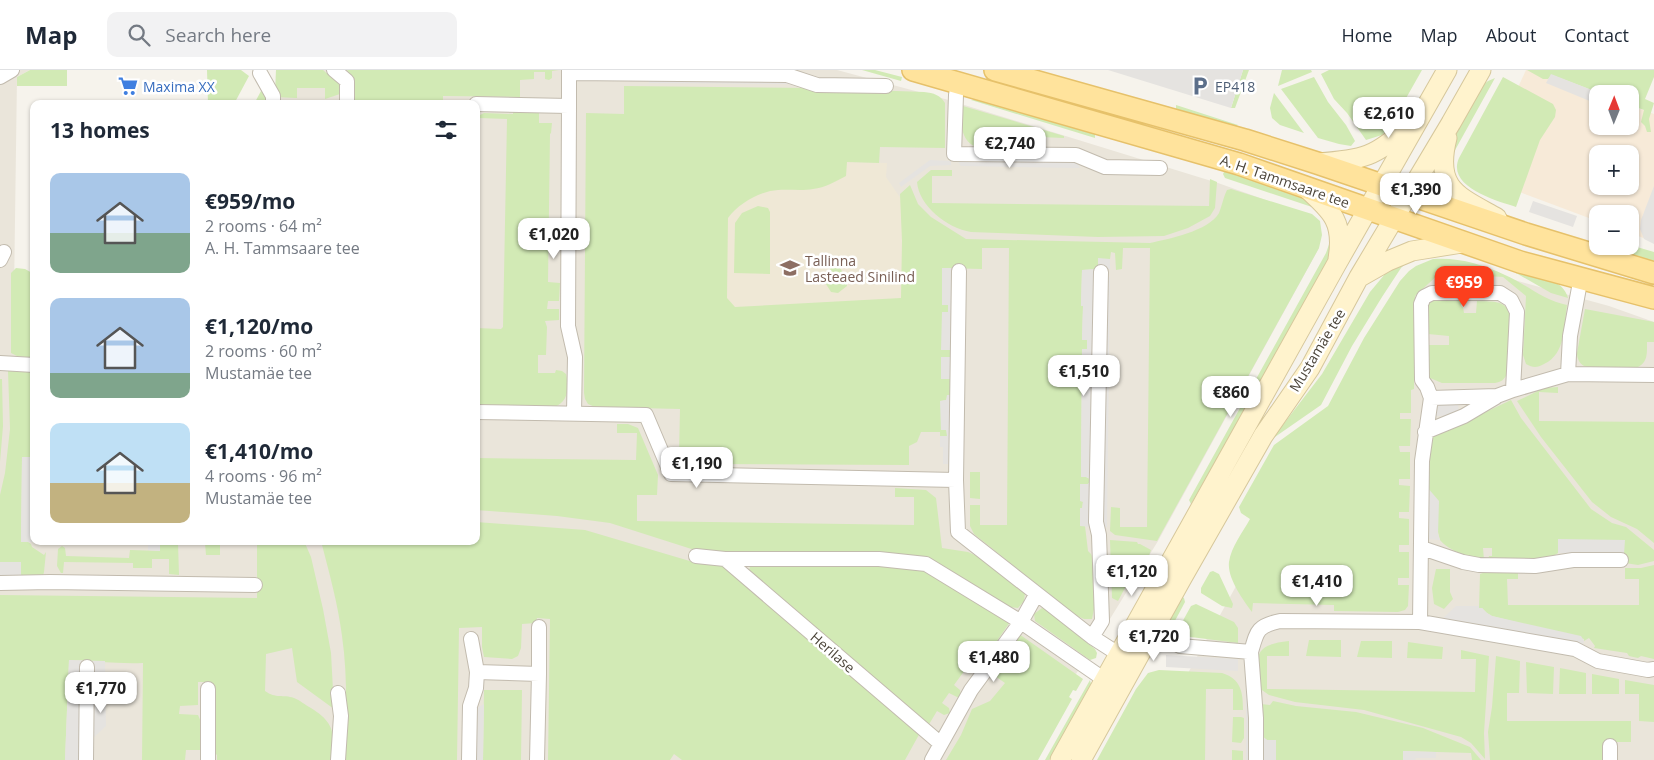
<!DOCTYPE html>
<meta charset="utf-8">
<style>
body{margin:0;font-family:"Open Sans",sans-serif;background:#f2f2f3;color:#1f2937;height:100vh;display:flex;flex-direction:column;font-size:19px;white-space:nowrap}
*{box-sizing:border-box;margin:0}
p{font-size:16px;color:#747a83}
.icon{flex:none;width:28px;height:28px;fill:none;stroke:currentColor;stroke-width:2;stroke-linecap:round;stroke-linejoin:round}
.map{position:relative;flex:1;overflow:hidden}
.drawer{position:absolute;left:30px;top:30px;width:450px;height:445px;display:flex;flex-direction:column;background:#fff;border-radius:10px;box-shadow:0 1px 4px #0004}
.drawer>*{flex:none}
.needle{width:32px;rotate:1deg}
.buttons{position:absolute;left:1589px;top:15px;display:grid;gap:10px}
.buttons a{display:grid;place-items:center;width:50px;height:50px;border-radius:10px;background:#fff;box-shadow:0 1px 4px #0004;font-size:25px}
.price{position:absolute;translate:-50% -42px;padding:0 11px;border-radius:10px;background:#fff;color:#222;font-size:16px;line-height:32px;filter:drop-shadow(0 1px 2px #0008)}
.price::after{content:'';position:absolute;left:50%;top:30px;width:15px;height:11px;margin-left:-8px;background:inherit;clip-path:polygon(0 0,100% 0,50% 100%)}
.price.active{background:#fc3f1d;color:#fff}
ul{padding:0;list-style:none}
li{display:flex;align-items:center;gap:15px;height:125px;padding:0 20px}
li span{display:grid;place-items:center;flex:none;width:140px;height:100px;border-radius:10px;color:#555}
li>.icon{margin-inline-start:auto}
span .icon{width:60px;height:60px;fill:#fffc;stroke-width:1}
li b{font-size:21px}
h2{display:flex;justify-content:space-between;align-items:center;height:60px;padding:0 20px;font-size:21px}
header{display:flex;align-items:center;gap:30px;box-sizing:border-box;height:70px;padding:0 25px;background:#fff;border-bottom:1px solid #e0e1e3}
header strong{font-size:24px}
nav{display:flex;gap:28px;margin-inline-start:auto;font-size:18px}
.search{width:350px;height:45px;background:#f2f2f3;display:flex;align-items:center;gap:12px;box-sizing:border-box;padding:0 18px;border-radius:10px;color:#747a83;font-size:19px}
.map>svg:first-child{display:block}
.residential{fill:#eae5da}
.commercial{fill:#f7ead8;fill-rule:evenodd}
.education{fill:#efe8d6}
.green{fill:#d2eab5}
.parking{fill:#e5e3e0}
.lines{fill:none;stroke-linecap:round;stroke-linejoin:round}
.street-casing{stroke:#c2bbae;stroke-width:16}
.secondary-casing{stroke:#d6c79b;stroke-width:21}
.primary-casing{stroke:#e6c16a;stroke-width:24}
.street{stroke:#fff;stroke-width:14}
.secondary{stroke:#fff3cd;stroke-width:19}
.primary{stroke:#ffe39c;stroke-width:21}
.labels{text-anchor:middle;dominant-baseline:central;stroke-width:5;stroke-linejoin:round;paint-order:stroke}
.shop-label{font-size:14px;fill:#366cbe;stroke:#fff;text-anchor:start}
.service-label{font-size:14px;fill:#4e5e75;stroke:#fff;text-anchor:start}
.street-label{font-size:14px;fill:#4b4439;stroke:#fff}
.education-label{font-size:14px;fill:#785e54;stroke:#fff;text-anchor:start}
</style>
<header>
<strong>Map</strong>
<div class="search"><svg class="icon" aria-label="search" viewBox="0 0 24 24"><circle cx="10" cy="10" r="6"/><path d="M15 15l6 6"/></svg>Search here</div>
<nav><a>Home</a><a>Map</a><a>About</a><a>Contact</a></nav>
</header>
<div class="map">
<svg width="1654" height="690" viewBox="0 0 1654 690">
<rect width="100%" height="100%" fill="#f6f3ec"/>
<path class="residential" d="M0,0H30L17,7L14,223L34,224V471H476V34H275L276,0H837L945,29L1218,113L1305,144L1318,157L1319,178L1158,471L1023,690H0Z
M1438,189L1609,236L1654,252V690H1140L1351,308Z"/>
<path class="commercial" d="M1526,0H1540L1602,24H1598V56H1630V35L1654,44V172L1630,163V144H1598L1597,151L1477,106ZM1598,84H1630V116H1598Z"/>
<path class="education" d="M846,92L887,93L886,107L934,177V219L646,299L647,102L846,106Z"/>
<path class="green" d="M30,0H67V16H17V7Z
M207,0H241L249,6L234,34H208Z
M276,0H323L338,13L340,16V24L325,29V18H297V28L275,27Z
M347,0H559L552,1V8L549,10L545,9V2H534V9L520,10V27L443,26V34H355L354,10Z
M862,0H875L902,7L901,11Z
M1243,0H1249L1235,38H1231Z
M1282,0H1311L1312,2L1278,16Z
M1329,0H1422L1392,53L1382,65L1366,70L1347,43L1334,29L1321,4Z
M1527,0H1654V7L1645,29L1654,33L1649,49L1651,62H1647L1645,56L1641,52L1644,40L1630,35V24H1602L1552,5L1548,9H1543Z
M1314,7L1328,32L1346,55L1355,71L1351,76L1339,74L1318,68L1281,19Z
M1503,7L1553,34L1556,40L1555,47L1540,70L1516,137C1497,131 1446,117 1459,88Z
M1495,8L1449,91L1453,70L1483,15L1488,11Z
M624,16L812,18L924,22C934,23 940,25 945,33V78L880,77L879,93L847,92L846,106C836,111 825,118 813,119C802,121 789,119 778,120C760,121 738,134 728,148L727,228L735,237L901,228L902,171L900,124L910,115L918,134L931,147L966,169L1150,173C1168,169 1209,161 1219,143C1222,136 1223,128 1227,120L1231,119L1312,144L1320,151L1322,165L1319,178L1157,471L1115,465L1110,461L1111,437L1120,438V457H1147L1150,178H1123L1122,199L1116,200L1115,183L1111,182L1110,189H1099L1098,199L1082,200L1081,235L1083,236L1082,269L1087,270V279L1082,280L1081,407H1086L1092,410L1088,414L1081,431H1083L1081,456H1085L1088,481L1091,484L1095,495L1096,529L1092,549H1084L1075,545L974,464L970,456V435H980V455H1007L1009,178H982V199L942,198V235H948V242H942V280H950V287L941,309H953L952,325L946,330L941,331V360H947V366H940V362H921L917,372L909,376V395L703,394L683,391L679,385L680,339L595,337L588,334L585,329L584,323L586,43L624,44Z
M261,21L267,23V34H254Z
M1274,23L1304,63L1280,55L1272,48L1270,38Z
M977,29L1095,62V68L971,30Z
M1176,35L1238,55L1235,57L1176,41Z
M963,36L1064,66V68L988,65L983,72L974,76C960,69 960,50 963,36Z
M513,41H539V53H552L551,63L550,64L548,212L560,213L559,231H548L547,239H559V250L545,251L547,257L546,285H538V303H555L556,300L562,301L566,304C569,317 569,332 554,337L476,336V258L501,259L503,257L507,49L479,48V68H476V47L484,43L513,44Z
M931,100H952V106H932V133L1209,136L1210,109L1217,112L1215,138L1210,146L1188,158L1164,166L1098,167L971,162C947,158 919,136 917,112Z
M1225,100L1308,129L1315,138L1225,108L1223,104Z
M758,136L768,138L770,142V204L734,203L735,153L742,143Z
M1333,163L1330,187L1311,223L1191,434L1189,430L1326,183Z
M1637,177L1654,182V194C1644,191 1634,189 1628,180Z
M1433,189C1457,187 1483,194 1505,205C1526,214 1544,231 1567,235C1564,255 1566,284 1544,294C1537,298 1533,298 1526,294L1523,285L1526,226L1503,207L1440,203L1415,226L1414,319L1411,320V343H1400V349H1411L1410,376H1399L1400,382H1410V409H1399V415L1410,416L1409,442H1399V448L1409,449V475H1399V482H1409V508H1398V515H1409L1408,536L1405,540L1398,542L1334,541V535L1253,533L1252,542C1243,530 1227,508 1229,492C1231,477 1243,462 1250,449L1241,443L1239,437L1274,375L1328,336L1364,268L1400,211L1409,201L1416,196Z
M1409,190L1401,198L1382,227L1352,276L1321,335L1272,369L1322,304L1370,222L1385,204Z
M833,194L838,195L847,209V216L838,223L831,222L826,214L827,205Z
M16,198L25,199L34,204V288L17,286L11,283V203Z
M1516,201C1534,206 1563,207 1568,228L1551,223L1516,203Z
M1432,230L1461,231V236L1463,237L1464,243H1476L1477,231C1490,232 1505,229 1510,244L1507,304C1504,310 1501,312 1495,313H1442L1430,308L1427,303L1428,275H1449V266L1428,264V235L1429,232Z
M1585,239L1654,252V272H1647C1647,284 1648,293 1636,298C1625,298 1594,300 1584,296C1579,293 1577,288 1577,283Z
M8,301L34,302V387H22L21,471L28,472L31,474L32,477L44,485L46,482L44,502L43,506H21V492H0V425L5,403L10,359Z
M0,309H2L3,356L0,392Z
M1558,317V323L1539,322V351L1654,352V473L1637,459L1611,447L1592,432L1541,367L1517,331L1544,318Z
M1511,330L1521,348L1591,439L1612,453L1626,457L1654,480V491L1638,495L1625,493L1624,484L1558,470V483L1547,490H1488L1489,486H1492V478H1483L1484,490C1470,488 1449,481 1440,470L1427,417L1430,369L1435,362L1469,350Z
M617,354H628L638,358L658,405L657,425H637V451L914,455V427H895V418L926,420L936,428L942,478L968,482L977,486L1022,519L1025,523L1024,531L1018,538L1010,537L934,492L704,483L610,453L557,446L476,440V388L636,390L637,363H617Z
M970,402H980V429L970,428Z
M476,452L585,460L693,492L722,493L921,661L905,690H682L674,684L670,690H548L550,549L537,548L536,553L522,554L521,578L518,586L512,589L484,587L482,577V557L459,558L457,690H345C346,649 348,607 342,566C338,534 329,502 321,471H476Z
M1110,470L1137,472L1138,474H1140L1151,480C1147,492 1138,512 1126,516L1118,531L1112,528Z
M160,471H304L311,487L323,539L331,583L334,639L297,612L292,578L266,584L265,621C276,629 283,624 294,628C300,630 305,635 311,638C335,653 335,664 331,690H217V685L211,679L212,612H198V635L180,636L179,644L198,645L205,661L204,680H186L185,690H142L143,593C118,594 94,591 69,590L65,690H0V525L257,528V474L220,473V485H206L205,473H178L179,505L169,504V489H152V498H133V493L64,492L63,503H61L57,496L58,479L62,476L65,478L66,486L129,488L130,480L160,481Z
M753,494H881L915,498L927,502L1010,552L981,594L973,589L954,615L960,620L961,626L959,628L949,623L942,633L949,638L950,643L944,645L937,641L928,656L749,502L750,496Z
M1654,495V589L1641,586L1638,588L1629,586L1627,583L1594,578L1595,576L1589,568L1584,571V569L1492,546L1487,543L1482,538H1479L1480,504L1483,503H1518V509H1507L1508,535H1639V509H1625V498H1641Z
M1436,499H1450V522L1453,529L1444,539L1434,534L1432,518Z
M1213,501L1219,504L1233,534L1232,538L1222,536L1201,523V518L1210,502Z
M1181,526L1184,528L1185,532L1169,562L1164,556Z
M1196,534L1234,552L1238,558V573L1175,565L1191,536Z
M1042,538L1045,539L1095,579L1097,583L1096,588L1090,590L1035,551L1034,544Z
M1019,564L1083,609L1076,621L1073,620L1069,627L1072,629L1038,690H946L961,665L972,639L990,631L1005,613L995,606L994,601Z
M1309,570H1341V587L1306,586Z
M1289,571V586H1267V619L1475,622L1476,589H1461V580L1489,586L1484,663L1485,689L1471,673L1461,667L1364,640L1295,632L1269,625L1259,618C1257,587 1251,575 1289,571Z
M1361,571H1392V588L1357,587Z
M1408,572L1443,577L1442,589L1407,588Z
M1496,586L1520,591L1519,623H1507V651H1631V672H1605V690H1490L1488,662L1492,637Z
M1526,592L1554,597L1553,624L1527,623Z
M1560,598L1586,603V624H1559Z
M1159,600L1222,603C1241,609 1243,622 1243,640H1233V619H1206L1205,690H1097L1136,619L1148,603Z
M1592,604L1619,609V624H1592Z
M1090,610L1091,614L1051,687L1049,690H1045Z
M1625,610L1654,615V652L1639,651V624H1625Z
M484,620H522L521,690H483Z
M1273,631L1296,636L1356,642L1423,658L1470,677L1481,690H1472L1471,683L1403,681V690H1276V670H1267L1262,666L1261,634L1270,635Z
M1233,647H1241L1244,648V668L1241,673L1232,672Z
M1232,680L1243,681V690H1232Z"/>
<path class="parking" d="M1108,0H1243L1231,38Z
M1551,4L1602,24H1598L1597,34L1546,13Z
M649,8L793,10V14L649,13Z
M955,87L1074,88L1080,98L961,96Z
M930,90L951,91V95L930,96L901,117L899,113Z
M1654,116V174L1644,169L1640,159L1641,150Z
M1533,131L1577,146L1573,157L1529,142Z
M1098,188L1110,189V199L1097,200L1092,457L1080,456V438H1082L1083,432L1080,431V414H1088L1092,410L1086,407H1081L1082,279H1087V270H1082L1083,236H1081L1082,200L1098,199Z
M942,198H957L954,394H943V377H940V366H947L946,360H941L940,331L946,330L947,325H952V309H941V287H950V280H941L942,242H948V235H942Z
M1105,207H1110L1107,457H1101Z
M1458,333L1459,345L1434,346V334Z
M22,387H34V472H21Z
M1427,417L1439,431L1438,464L1440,470L1426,469Z
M1558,469L1625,470L1624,484L1558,483Z
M148,471H160V481L148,480Z
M0,492H21V506H0Z
M1456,536H1479V538H1482L1487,543L1492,546L1581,566L1584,571L1582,577L1440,551Z
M1166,585L1238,589V601L1166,597Z
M69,590L105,591L106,656L91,670L90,690H65Z
M1246,613H1251V690H1246Z
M484,634L483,690H473L474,640Z
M1262,666L1267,670H1276V690H1261Z
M1403,681L1436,682V688H1416L1415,690H1403Z"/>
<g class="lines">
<defs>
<path id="street" d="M334,0L347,11V34
M260,3L273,26V34
M569,3L787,5L817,15L886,16
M0,7L12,0
M958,12L956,25L954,84L1076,85L1105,97L1160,98
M476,34L569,36V0
M569,36L568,256L575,287L574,343
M0,190L4,182
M959,201L956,410L958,462L1092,567L1120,585L1122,591
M1581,207L1570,266L1568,304L1513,320L1497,326L1431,328L1422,391L1420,552L1575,579L1598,591L1648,600L1654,599
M0,293L34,295
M1568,304L1654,305
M1431,328L1427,317L1422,310L1421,234L1424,227L1432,223H1500L1511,230L1517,242L1513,320
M476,342L646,345L671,404L956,410
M1425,362L1464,346L1496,327
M1422,478L1463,492L1479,495L1535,496L1573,490H1621
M696,486L725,489H879L926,494L1021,552L1105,610L1114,608
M725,489L941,674
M0,513L50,512L255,515
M1145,557L1180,576L1251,582L1256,648V690
M1092,567L1102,551L1099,465L1096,452L1101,202
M471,569L477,602
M1251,582C1257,561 1257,556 1280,551L1420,552
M539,604V557
M208,619V690
M86,690L87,597
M338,690L341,646L338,623
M469,690L470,636L476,618L477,602L539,604L537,690
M932,690L971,620L1021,552L1036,525
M1610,690V676"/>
<path id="secondary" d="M1447,68C1434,119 1458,126 1497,148
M1318,93C1362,90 1377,87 1409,55
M1307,119C1333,142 1344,153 1338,189
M1360,207L1388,191L1412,181L1462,173
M1060,690L1336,195L1447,0
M1081,690L1181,510L1263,366L1310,298L1359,207L1451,53L1481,0"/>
<path id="primary" d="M913,0L1239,94L1520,192L1654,228
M995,0L1245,70L1317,93L1526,164L1654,203"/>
</defs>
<use href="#street" class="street-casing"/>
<use href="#secondary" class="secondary-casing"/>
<use href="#primary" class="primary-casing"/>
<use href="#street" class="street"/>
<use href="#secondary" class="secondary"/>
<use href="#primary" class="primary"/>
</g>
<defs>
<symbol id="supermarket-bare" viewBox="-9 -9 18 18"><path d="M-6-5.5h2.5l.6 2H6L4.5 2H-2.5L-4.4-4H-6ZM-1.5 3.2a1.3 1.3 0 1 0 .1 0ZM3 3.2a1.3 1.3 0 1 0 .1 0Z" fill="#3f7fe0" stroke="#fff" stroke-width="2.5" paint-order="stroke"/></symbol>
<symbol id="parking-bare" viewBox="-9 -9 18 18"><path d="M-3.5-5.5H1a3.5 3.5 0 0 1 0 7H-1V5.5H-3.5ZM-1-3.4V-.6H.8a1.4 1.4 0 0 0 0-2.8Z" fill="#5c6f8a" stroke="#fff" stroke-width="2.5" paint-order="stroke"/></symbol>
<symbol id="school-bare" viewBox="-9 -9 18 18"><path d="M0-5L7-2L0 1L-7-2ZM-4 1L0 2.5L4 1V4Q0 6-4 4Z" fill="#8d6e63" stroke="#fff" stroke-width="2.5" paint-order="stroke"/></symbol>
</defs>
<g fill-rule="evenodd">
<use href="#supermarket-bare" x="114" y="2" width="28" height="28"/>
<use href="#parking-bare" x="1186" y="2" width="28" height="28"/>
<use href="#school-bare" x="776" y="184" width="28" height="28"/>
</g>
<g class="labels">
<g class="shop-label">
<text x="143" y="16">Maxima XX</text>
</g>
<g class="service-label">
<text x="1215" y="16">EP418</text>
</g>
<g class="street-label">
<text transform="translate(1285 111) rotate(19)">A. H. Tammsaare tee</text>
<text transform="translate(1317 280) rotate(-59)">Mustamäe tee</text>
<text transform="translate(833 582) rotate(41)">Herilase</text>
</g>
<g class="education-label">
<text x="805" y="190">Tallinna<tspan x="805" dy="16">Lasteaed Sinilind</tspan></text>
</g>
</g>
</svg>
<div class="buttons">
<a><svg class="needle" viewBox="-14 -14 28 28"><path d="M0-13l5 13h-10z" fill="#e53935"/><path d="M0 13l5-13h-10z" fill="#747a83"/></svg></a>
<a>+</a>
<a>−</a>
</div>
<b class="price" style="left:1389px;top:69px">€2,610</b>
<b class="price" style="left:1010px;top:99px">€2,740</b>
<b class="price" style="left:1416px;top:145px">€1,390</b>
<b class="price" style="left:554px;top:190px">€1,020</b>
<b class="price active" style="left:1464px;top:238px">€959</b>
<b class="price" style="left:1084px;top:327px">€1,510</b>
<b class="price" style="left:1231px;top:348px">€860</b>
<b class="price" style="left:697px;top:419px">€1,190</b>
<b class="price" style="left:1132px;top:527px">€1,120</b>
<b class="price" style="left:1317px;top:537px">€1,410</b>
<b class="price" style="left:1154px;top:592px">€1,720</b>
<b class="price" style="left:994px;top:613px">€1,480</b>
<b class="price" style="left:101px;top:644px">€1,770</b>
<section class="drawer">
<h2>13 homes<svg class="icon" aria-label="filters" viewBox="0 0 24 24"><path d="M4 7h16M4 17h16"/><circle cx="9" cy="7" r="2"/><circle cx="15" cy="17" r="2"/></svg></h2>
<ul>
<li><span style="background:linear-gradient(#a9c7e8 60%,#7fa58c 0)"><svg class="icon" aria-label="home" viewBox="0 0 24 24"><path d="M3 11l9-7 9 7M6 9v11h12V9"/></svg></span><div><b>€959/mo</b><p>2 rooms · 64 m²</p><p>A. H. Tammsaare tee</p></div></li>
<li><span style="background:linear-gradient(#a9c7e8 75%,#7fa58c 0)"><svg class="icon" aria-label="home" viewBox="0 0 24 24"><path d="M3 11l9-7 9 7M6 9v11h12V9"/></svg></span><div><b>€1,120/mo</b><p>2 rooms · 60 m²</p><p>Mustamäe tee</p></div></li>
<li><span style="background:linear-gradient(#bfe0f5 60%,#c2b280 0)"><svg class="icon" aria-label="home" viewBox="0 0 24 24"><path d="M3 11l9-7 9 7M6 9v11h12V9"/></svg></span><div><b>€1,410/mo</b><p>4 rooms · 96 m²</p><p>Mustamäe tee</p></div></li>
</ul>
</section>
</div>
